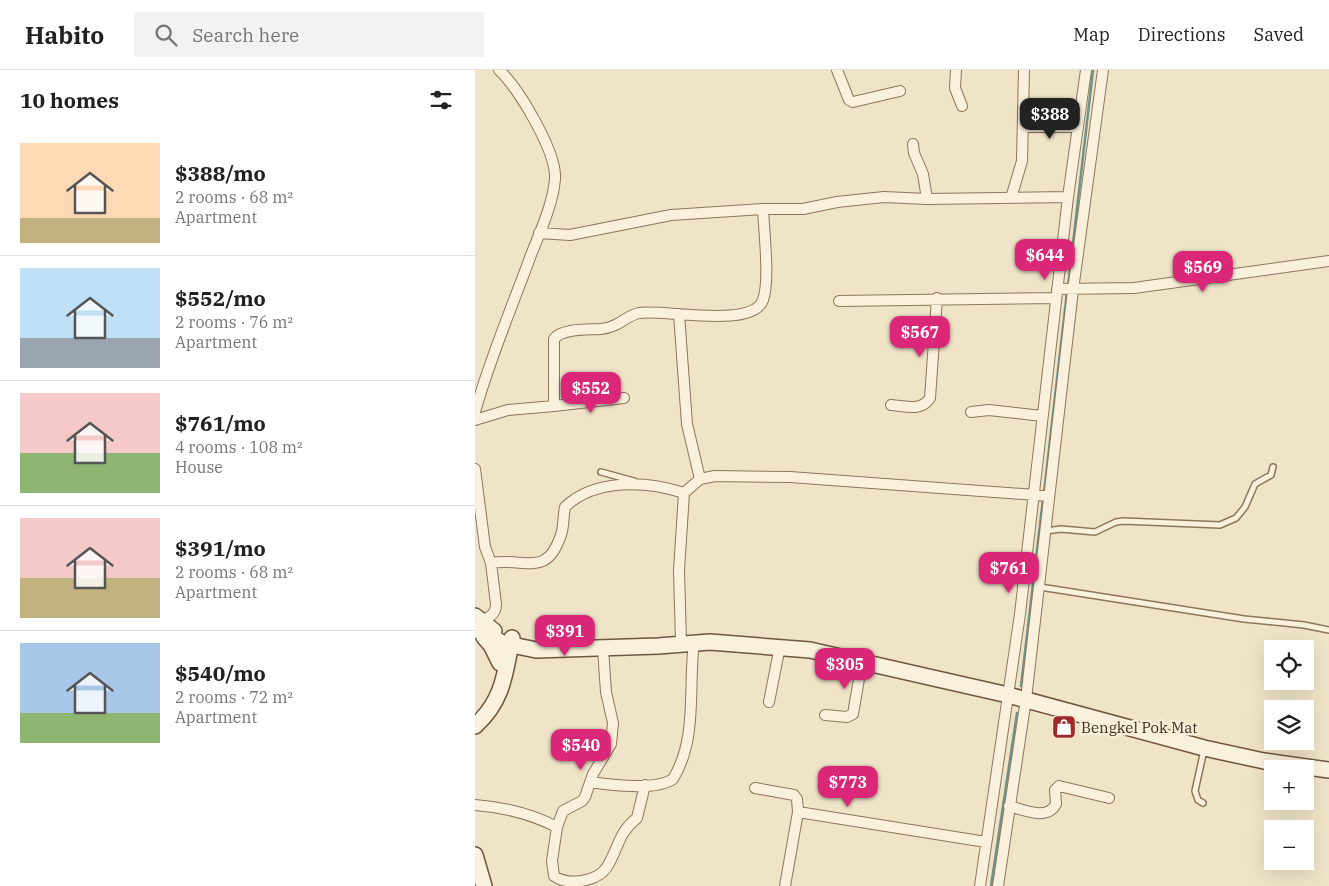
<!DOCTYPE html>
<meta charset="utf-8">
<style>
body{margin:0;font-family:"IBM Plex Serif",serif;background:#f2f2f2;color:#202124;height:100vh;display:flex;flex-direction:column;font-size:19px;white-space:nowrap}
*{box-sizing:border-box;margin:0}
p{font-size:16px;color:#757577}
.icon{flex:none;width:28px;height:28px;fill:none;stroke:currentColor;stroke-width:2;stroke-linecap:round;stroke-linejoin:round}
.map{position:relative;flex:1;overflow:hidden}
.drawer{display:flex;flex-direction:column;background:#fff;width:475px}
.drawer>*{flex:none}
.buttons{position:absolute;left:789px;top:570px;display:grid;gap:10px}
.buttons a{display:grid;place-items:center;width:50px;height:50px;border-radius:0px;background:#fff;box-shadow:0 5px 20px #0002;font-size:25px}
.price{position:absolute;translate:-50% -42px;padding:0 11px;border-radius:10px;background:#db2777;color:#fff;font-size:16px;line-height:32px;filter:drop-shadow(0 1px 2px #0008)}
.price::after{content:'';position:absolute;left:50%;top:30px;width:15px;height:11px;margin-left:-8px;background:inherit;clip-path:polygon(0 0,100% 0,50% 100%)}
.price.current{background:#222;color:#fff}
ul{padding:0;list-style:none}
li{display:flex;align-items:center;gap:15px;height:125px;padding:0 20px}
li+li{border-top:1px solid #e0e0e0}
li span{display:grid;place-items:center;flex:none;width:140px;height:100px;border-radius:0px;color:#555}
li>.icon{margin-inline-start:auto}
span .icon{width:60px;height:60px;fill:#fffc;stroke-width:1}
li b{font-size:21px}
h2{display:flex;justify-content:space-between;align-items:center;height:60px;padding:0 20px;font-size:21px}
header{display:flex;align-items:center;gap:30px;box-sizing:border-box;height:70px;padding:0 25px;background:#fff;border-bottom:1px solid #e0e0e0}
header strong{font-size:24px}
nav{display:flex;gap:28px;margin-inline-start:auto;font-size:18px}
.search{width:350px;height:45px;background:#f2f2f2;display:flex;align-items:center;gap:12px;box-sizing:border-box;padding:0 18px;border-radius:0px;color:#757577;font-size:19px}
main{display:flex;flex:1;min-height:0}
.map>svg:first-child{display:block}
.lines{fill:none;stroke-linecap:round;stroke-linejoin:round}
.stream{stroke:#6f938a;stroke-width:2.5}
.lane-casing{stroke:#8d765c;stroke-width:8}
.street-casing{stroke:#8d765c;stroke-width:12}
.secondary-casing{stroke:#6f573f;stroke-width:18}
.lane{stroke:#faf1dc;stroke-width:5}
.street{stroke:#faf1dc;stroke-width:10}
.secondary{stroke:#faf1dc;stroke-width:15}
.labels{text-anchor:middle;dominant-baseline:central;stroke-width:5;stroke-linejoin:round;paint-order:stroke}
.poi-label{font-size:15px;fill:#3d2e20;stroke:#f7eed8;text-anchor:start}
</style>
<header>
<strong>Habito</strong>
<div class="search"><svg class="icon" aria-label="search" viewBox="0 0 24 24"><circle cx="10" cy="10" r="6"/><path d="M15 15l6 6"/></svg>Search here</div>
<nav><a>Map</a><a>Directions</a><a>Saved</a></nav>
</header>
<main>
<section class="drawer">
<h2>10 homes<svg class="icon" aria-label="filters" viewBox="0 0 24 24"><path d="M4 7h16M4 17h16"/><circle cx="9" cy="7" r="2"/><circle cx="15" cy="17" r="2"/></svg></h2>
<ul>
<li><span style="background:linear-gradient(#ffd9b3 75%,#c2b280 0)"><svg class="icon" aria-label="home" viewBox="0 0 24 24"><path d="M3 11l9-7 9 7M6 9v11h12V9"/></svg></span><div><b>$388/mo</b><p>2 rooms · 68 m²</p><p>Apartment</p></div></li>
<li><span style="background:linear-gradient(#bfe0f5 70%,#9aa5b1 0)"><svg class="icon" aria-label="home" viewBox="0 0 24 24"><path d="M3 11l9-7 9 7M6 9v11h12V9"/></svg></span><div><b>$552/mo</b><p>2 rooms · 76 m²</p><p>Apartment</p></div></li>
<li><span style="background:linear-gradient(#f6c9c9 60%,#8fb573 0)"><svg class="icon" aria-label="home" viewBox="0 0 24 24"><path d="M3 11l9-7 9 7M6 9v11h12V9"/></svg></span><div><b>$761/mo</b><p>4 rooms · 108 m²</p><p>House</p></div></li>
<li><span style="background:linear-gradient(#f6c9c9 60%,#c2b280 0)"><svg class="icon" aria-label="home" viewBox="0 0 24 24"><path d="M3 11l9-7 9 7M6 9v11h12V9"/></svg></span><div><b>$391/mo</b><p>2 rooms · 68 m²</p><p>Apartment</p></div></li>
<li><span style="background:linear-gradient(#a9c7e8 70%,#8fb573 0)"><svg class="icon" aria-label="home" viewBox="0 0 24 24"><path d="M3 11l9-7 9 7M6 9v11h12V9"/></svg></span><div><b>$540/mo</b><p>2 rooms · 72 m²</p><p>Apartment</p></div></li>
</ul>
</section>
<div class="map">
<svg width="854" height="816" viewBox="0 0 854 816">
<rect width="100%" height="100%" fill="#f0e4c8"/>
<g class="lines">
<path class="stream" d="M593,217L618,0
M569,423L592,222
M546,616L568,429
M516,816L542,643"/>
<defs>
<path id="lane" d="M126,402L159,411
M571,461L586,459L620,462L641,452L648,451L745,455L761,448L770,437L780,414L796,405L798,397
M565,517L769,549L829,555L854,560
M728,733L723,730L720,721L729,680"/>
<path id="street" d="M362,0L374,30L378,32L425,21
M481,0L480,18L487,36
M549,57H601
M438,74L439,83L448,104L452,129
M536,128L547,91L549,0
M64,163L95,165L196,145L288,139
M582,219L659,218L854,191
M364,231L581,228
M204,244L212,354L225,409
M416,335C431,336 446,342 455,328L462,228
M79,336L149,328
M0,342C15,288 37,237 56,185C65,162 78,134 80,109C82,83 44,18 24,0
M496,342L514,340L567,346
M0,350L33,340L79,336V269C87,258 114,260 126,259C145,257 150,246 164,243C189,239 278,259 288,230C295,211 289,162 288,139H328L362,132L409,127L452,129L593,127
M0,399L10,477L16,493L21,534C21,545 14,547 5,552
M16,493C51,487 71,509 86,465C89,456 88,446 90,437C120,408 172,411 209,423L225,409L240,406L315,407L574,426
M206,573L204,500L209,423
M294,632L305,576
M350,645L372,647L378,644L387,591
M115,712C136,715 180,721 198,709C223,668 213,617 219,572
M280,718L319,725L322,729L323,742
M0,735C28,737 58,745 82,757L88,741L107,731L110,727L118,704L136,674L138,653L131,622L128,579
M534,736C549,740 572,751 581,734L580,720L584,716L634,728
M82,757L77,791L79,806C93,816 122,812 132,797C144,777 143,763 162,748L170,715
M310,816L323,742L511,772
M505,816L545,544L593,127L611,0
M523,816L551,629L598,220L628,0"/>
<path id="secondary" d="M0,546L19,561
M0,559L28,573L61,580L183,576L235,572L335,580L533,625L729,678L789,691L854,700
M9,567L16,575L25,593
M0,656C29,630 30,602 37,568
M0,785L9,816"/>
</defs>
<use href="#lane" class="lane-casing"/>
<use href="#street" class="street-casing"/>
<use href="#secondary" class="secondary-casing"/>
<use href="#lane" class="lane"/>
<use href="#street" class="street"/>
<use href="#secondary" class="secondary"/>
</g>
<defs>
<symbol id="shop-square" viewBox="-11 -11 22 22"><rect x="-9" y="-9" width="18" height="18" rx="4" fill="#9e2a2b" stroke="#f7eed8"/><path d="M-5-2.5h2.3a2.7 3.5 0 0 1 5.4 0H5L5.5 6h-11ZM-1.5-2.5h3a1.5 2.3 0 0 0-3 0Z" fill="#fff"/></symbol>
</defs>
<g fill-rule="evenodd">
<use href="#shop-square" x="575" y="643" width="28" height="28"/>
</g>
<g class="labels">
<g class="poi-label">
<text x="606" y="657">Bengkel Pok Mat</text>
</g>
</g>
</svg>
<div class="buttons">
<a><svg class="icon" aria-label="locate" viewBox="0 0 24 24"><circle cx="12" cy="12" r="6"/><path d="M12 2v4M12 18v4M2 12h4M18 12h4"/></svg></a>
<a><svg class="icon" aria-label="layers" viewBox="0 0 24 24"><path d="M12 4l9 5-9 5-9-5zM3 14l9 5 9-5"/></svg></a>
<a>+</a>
<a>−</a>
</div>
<b class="price current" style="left:575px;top:70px">$388</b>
<b class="price" style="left:570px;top:211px">$644</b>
<b class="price" style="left:728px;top:223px">$569</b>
<b class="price" style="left:445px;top:288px">$567</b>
<b class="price" style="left:116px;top:344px">$552</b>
<b class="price" style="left:534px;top:524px">$761</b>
<b class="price" style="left:90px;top:587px">$391</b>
<b class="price" style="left:370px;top:620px">$305</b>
<b class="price" style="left:106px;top:701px">$540</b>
<b class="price" style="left:373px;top:738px">$773</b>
</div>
</main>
